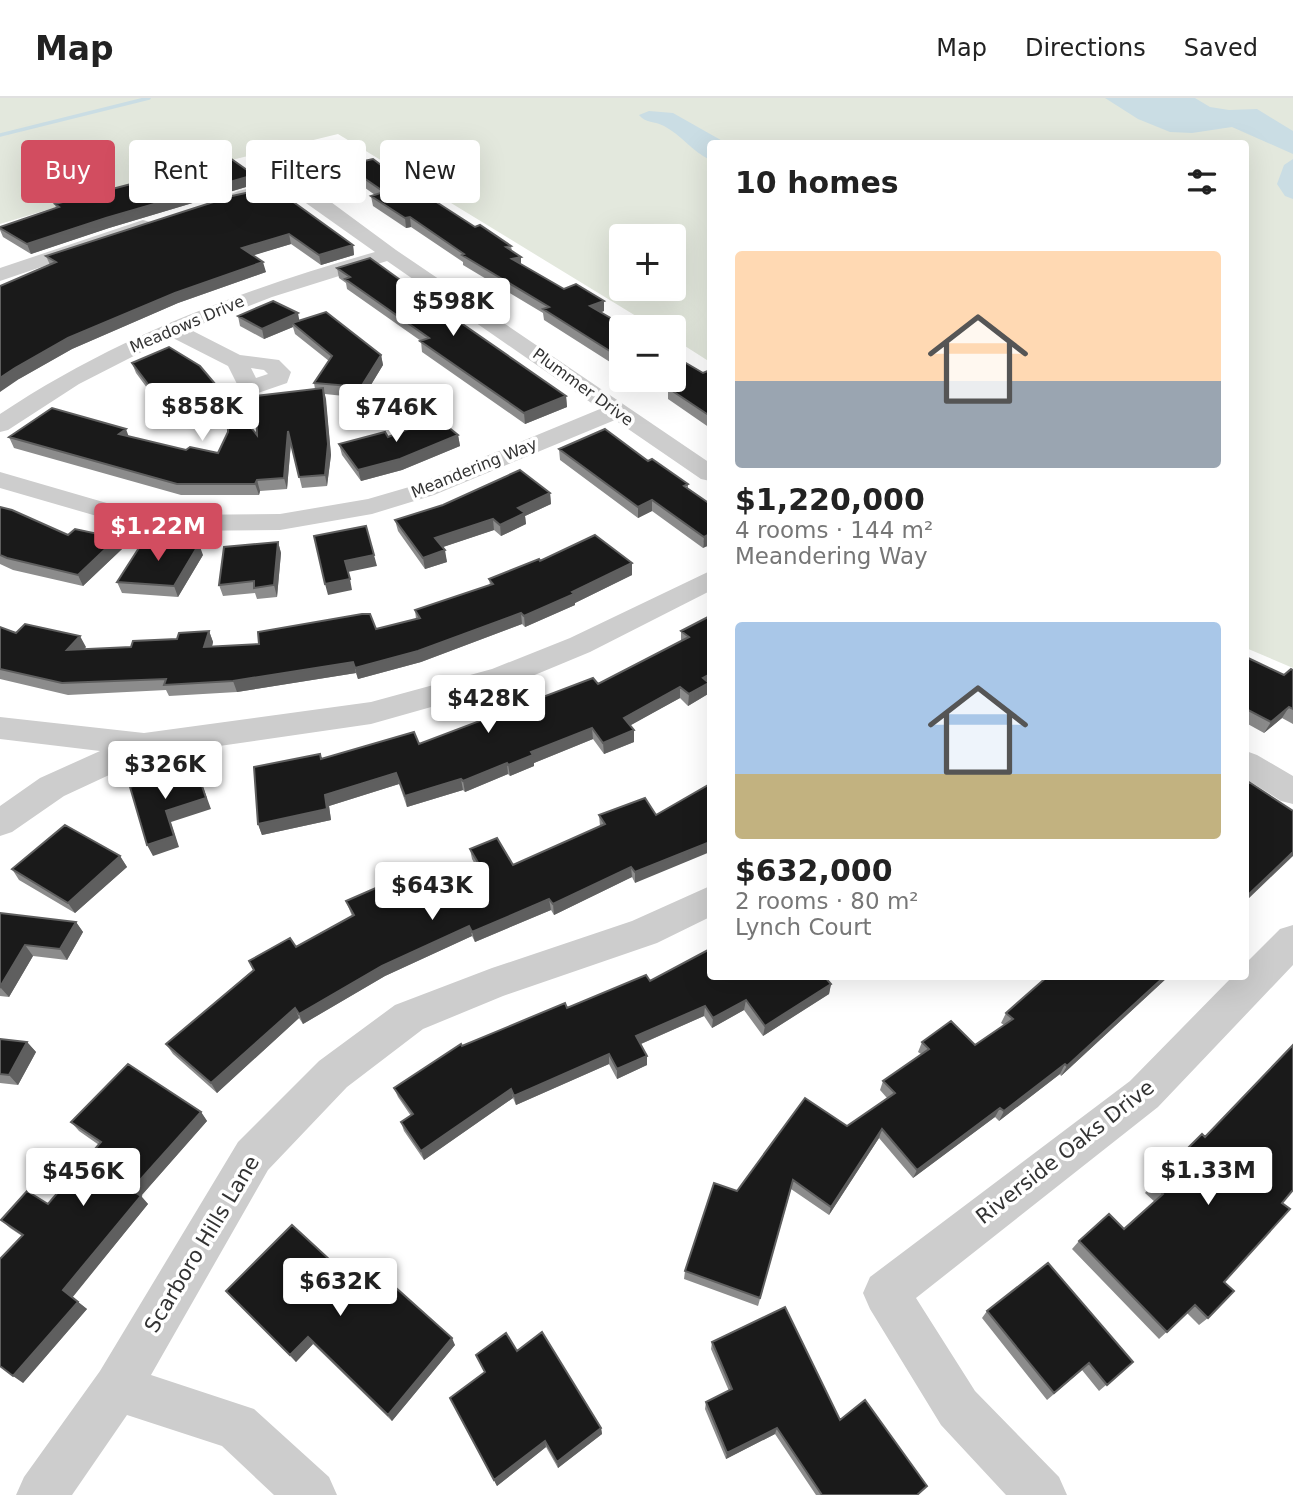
<!DOCTYPE html>
<meta charset="utf-8">
<style>
body{margin:0;font-family:"DejaVu Sans",sans-serif;background:#f2f2f2;color:#222;height:100vh;display:flex;flex-direction:column;font-size:26px;white-space:nowrap}
*{box-sizing:border-box;margin:0}
p{font-size:23px;color:#767676}
.icon{flex:none;width:38px;height:38px;fill:none;stroke:currentColor;stroke-width:2;stroke-linecap:round;stroke-linejoin:round}
.map{position:relative;flex:1;overflow:hidden}
.side{position:absolute;left:707px;top:42px;width:542px;height:840px;display:flex;flex-direction:column;background:#fff;border-radius:7px;box-shadow:0 7px 28px #0002}
.side>*{flex:none}
.hud{position:absolute;left:21px;top:42px;width:581px;height:63px;display:flex;gap:14px}
.fabs{position:absolute;left:609px;top:126px;display:grid;gap:14px}
.fabs a{display:grid;place-items:center;width:77px;height:77px;border-radius:7px;background:#fff;box-shadow:0 7px 28px #0002;font-size:35px}
.price{position:absolute;translate:-50% -60px;padding:0 16px;border-radius:7px;background:#fff;color:#222;font-size:23px;line-height:46px;filter:drop-shadow(0 2px 4px #0008)}
.price::after{content:'';position:absolute;left:50%;top:42px;width:21px;height:16px;margin-left:-10px;background:inherit;clip-path:polygon(0 0,100% 0,50% 100%)}
.price.on{background:#d24d60;color:#fff}
ul{padding:0;list-style:none}
li{display:grid;align-content:center;gap:14px;height:371px;padding:0 28px}
li span{display:grid;place-items:center;height:217px;border-radius:7px;color:#555}
li>.icon{margin-inline-start:auto}
span .icon{width:126px;height:126px;fill:#fffc;stroke-width:1}
li b{font-size:30px}
h2{display:flex;justify-content:space-between;align-items:center;height:84px;padding:0 28px;font-size:30px}
.pill{padding:0 24px;border-radius:7px;background:#fff;box-shadow:0 7px 28px #0002;font-size:24px;line-height:63px}
.pill.on{background:#d24d60;color:#fff}
header{display:flex;align-items:center;gap:42px;box-sizing:border-box;height:98px;padding:0 35px;background:#fff;border-bottom:2px solid #e0e0e0}
header strong{font-size:33px}
nav{display:flex;gap:38px;margin-inline-start:auto;font-size:24px}
.map>svg:first-child{display:block}
.green{fill:#e3e8dd;fill-rule:evenodd}
.water{fill:#cadde4}
.lines{fill:none;stroke-linecap:round;stroke-linejoin:round}
.stream{stroke:#cadde4;stroke-width:3.5}
.minor{fill:#cdcdcd;fill-rule:evenodd}
.wall{fill:#8c8c8c}
.shaded-wall{fill:#5f5f5f}
.building{fill:#1a1a1a;stroke:#5f5f5f;stroke-width:2}
.labels{text-anchor:middle;dominant-baseline:central;stroke-width:7;stroke-linejoin:round;paint-order:stroke}
.far-street-label{font-size:16px;fill:#333;stroke:#fff}
.near-street-label{font-size:21px;fill:#333;stroke:#fff}
</style>
<header>
<strong>Map</strong>
<nav><a>Map</a><a>Directions</a><a>Saved</a></nav>
</header>
<div class="map">
<svg width="1293" height="1397" viewBox="0 0 1293 1397">
<rect width="100%" height="100%" fill="#fff"/>
<path class="green" d="M0,0H1293V570L1246,550V46H710V264L674,241V229H654L338,36L126,88L0,126ZM621,138H674V191H621Z"/>
<path class="water" d="M1105,0H1195L1210,9L1229,12L1257,11L1293,33V56L1232,29L1192,35L1170,34L1138,21Z
M649,13L673,15L726,45L710,46V62C692,53 681,37 664,28C655,23 645,25 639,17Z
M1293,61V101L1285,98L1277,86L1284,67Z"/>
<g class="lines">
<path class="stream" d="M0,37L149,0"/>
<path class="minor" d="M281,86L316,93L396,152L710,365V383L701,381L615,322L434,397L372,416L280,432L177,433L114,423L0,390V374L117,408L177,417L280,416L368,401L416,387L600,311L387,163L272,199L189,231L240,257L279,262L291,274L287,285L258,295L239,290L228,268L171,239L79,286L8,332L0,334V316C115,239 241,192 375,154L296,98H271L232,107L223,102C234,90 264,88 281,86ZM251,270L264,272L268,276L256,280Z
M143,122L150,124L152,128L150,132L0,183V170Z
M710,473V493L590,554L513,586L371,626L150,658L64,698L12,734L0,738V708L40,680L100,653L0,641V619L144,635L371,604L492,571L570,540Z
M1246,653L1257,657L1293,678V706L1281,703L1246,681Z
M710,788V819L657,845L503,898L423,931L347,989L268,1072L151,1277L254,1311L329,1379L337,1397H274L222,1348L127,1317L72,1397H16L24,1379L100,1273L238,1044L319,963L395,907L492,870L632,823Z
M1293,827V867L1158,1009L916,1200L975,1293L1059,1379L1067,1397H1006L941,1327L870,1211L863,1195L870,1179L1130,983L1233,878H1246V865L1280,831Z"/>
</g>
<path class="wall" d="M345,67L393,76L475,129L511,148L512,153L521,159V166L564,191L604,203V213L601,214L621,229V271L544,222L543,215L463,167V164L411,129L406,130L373,108L371,98L375,97L347,77Z
M254,77L256,86L109,130L31,156L3,139L0,132V129L56,110L55,106Z
M232,98L353,147L354,157L321,167L291,146L253,157L266,174L178,205L72,251L19,281L50,167L46,158Z
M337,170L410,189L566,298L567,309L525,326L422,254L421,243L347,191L346,185L339,180Z
M238,218L299,223L381,257L383,267L363,300L325,296L331,357L327,388L302,390L291,345L287,391L260,393L259,397H181L14,350L9,339L128,338L186,352L218,355L228,334V312L198,321L189,310L167,317L136,275L132,265L228,303L257,337L315,291L314,285L329,263L295,236L293,229L264,241L240,228Z
M710,272V330L668,301V292L652,282H674L703,275Z
M458,337L460,348L402,372L361,383L342,357L339,346L388,339Z
M559,351L648,363L688,386V390L710,406L703,450L652,413L638,420L560,362Z
M550,395L551,406L525,418L526,426L501,438L494,432L443,449L447,464L425,471L398,433L395,422Z
M0,409L68,437L122,451L83,488L13,472L0,466Z
M278,444L281,455L277,499L257,501L255,495L223,498L219,487Z
M203,457L178,499L122,495L117,484Z
M540,463L632,477L575,505V507L525,529L522,526L421,564L358,581L356,575L237,594L169,598L166,592L68,597L0,581V529L16,535L86,549L84,551L131,549L177,541L209,533L213,544L212,549L259,546L376,531L416,521L415,512L490,487L489,481Z
M710,518V587L709,588L708,596L688,608L680,600L630,627L634,632V644L604,656L593,641L534,665V668L510,678L508,676L465,694L463,692L407,709L399,686L329,708L331,722L262,737L258,726L322,661L419,646L598,586L681,543V533Z
M1246,559L1284,577L1293,572V626L1282,620L1264,635L1246,625Z
M645,700L635,785L632,779L554,817L551,812L475,844L472,838L385,878L303,926L299,920L217,995L173,956L166,946L253,872L249,863L296,849L352,818L346,803L410,794L425,796L479,774L472,761L470,751L513,767L600,728L599,717Z
M120,758L127,769L75,815L19,782L12,771Z
M0,815L76,824L83,834L67,862L33,858L9,899L0,898Z
M1169,878L1061,978L1060,976L999,1023L995,1019L913,1080L879,1040L829,1117L791,1091L758,1208L684,1181L685,1173L737,1093L847,1028L887,1000L880,992L883,983L921,956L918,954L922,944L975,947L1004,927L1001,925L1006,915Z
M650,883L831,886L829,896L763,938L744,912L712,930L704,918L641,946L647,967L617,981L609,966L516,1007L513,1000L424,1062L404,1033L401,1024L411,1018L398,999L394,990L462,948L567,910Z
M0,941L27,944L36,954L18,987L0,985Z
M201,1014L207,1023L141,1098L148,1106L72,1199L87,1211L23,1285L22,1138L10,1130L1,1122L48,1106L99,1047L79,1033L71,1024Z
M1152,1086L1282,1105L1224,1184L1208,1220L1199,1227L1187,1215L1159,1241L1072,1151L1079,1143L1124,1131L1155,1104L1145,1095Z
M226,1193L370,1199L455,1247L392,1323L313,1246L296,1264Z
M987,1213L1133,1264L1099,1293L1082,1272L1047,1302L982,1220Z
M712,1244L840,1322L927,1388L918,1397H816L775,1336L726,1361L705,1311L706,1304L729,1293L711,1251Z
M517,1253L601,1330L602,1336L558,1370L546,1349L497,1388L450,1300L485,1275L476,1257Z"/>
<path class="shaded-wall" d="M254,77L256,86L109,130L31,156L27,146L106,120Z
M410,119L411,129L406,130L405,120Z
M289,136L291,146L245,160L242,150Z
M353,147L354,157L321,167L319,157Z
M521,159V169L512,161Z
M263,164L266,174L178,205L72,251L19,281L0,294V280L15,270L68,240L175,195Z
M604,203V213L591,218L590,208Z
M298,215L300,226L292,225L293,229L264,241L262,231Z
M381,257L383,267L363,300L361,289Z
M323,290L326,301L331,357L327,388L325,377Z
M566,298L567,309L525,326L524,315Z
M186,299L189,310L167,317L163,306Z
M227,300L230,311L198,321L194,310Z
M126,331L130,342L119,336Z
M288,333L291,344L287,391L284,380Z
M458,337L460,348L402,372L361,383L358,372Z
M257,382L260,393L259,397L255,386Z
M550,395L551,406L525,418L526,426L501,438L500,427L518,410Z
M652,402V413L638,420V409Z
M493,421L494,432L437,451L435,440Z
M710,436V447L703,450L704,439Z
M117,440L122,451L83,488L78,477Z
M278,444L281,455L277,499L274,487Z
M199,446L203,457L178,499L174,488Z
M445,452L447,464L425,471L423,460Z
M374,457L377,468L348,474L345,463Z
M632,465V477L575,505V507L525,529L524,518Z
M350,481L352,492L328,497L325,486Z
M521,515L522,526L421,564L358,581L355,570Z
M209,533L213,544L209,560L204,549Z
M80,538L86,549L72,563L67,552Z
M353,564L356,575L237,594L233,583Z
M710,576V587L709,588L708,596L688,608L689,596L703,580Z
M680,589V600L624,631V620Z
M1289,609L1282,620L1264,635L1271,624Z
M592,630L593,641L534,665V668L510,678L508,667L531,654Z
M634,632V644L604,656L603,645Z
M507,665L508,676L465,694L463,683Z
M195,667L211,711L171,724L179,749L153,758L147,747L166,713Z
M396,675L399,686L329,708L331,722L262,737L258,726L325,697Z
M461,681L463,692L407,709L405,698Z
M710,744V754L635,785V774Z
M1293,754V758L1246,803V799Z
M120,758L127,769L75,815L68,805Z
M631,769L632,779L554,817L553,806Z
M549,801L551,812L475,844L472,834Z
M76,824L83,834L67,862L60,851Z
M469,828L472,838L385,878L303,926L299,916L382,868Z
M25,847L33,858L9,899L0,889Z
M1165,878H1169L1061,978L1067,968Z
M831,886L829,896L763,938L765,928Z
M746,902L744,912L712,930L713,920Z
M705,908L704,918L636,948V938Z
M295,910L299,920L217,995L211,985Z
M27,944L36,954L18,987L9,977Z
M609,956V966L516,1007L514,998Z
M647,958V967L617,981V971Z
M1065,966L1060,976L999,1023L1004,1013Z
M511,991L513,1000L424,1062L421,1053Z
M1000,1010L995,1019L913,1080L917,1072Z
M201,1014L207,1023L141,1098L148,1106L72,1200L63,1192L131,1092Z
M882,1031L879,1040L829,1117L831,1109Z
M78,1204L87,1211L23,1285L13,1278Z
M308,1239L313,1246L296,1264L290,1257Z
M452,1240L455,1247L392,1323L388,1317Z
M601,1330L602,1336L558,1370L557,1364Z
M777,1330L775,1336L726,1361L727,1355Z
M545,1343L546,1349L497,1388L494,1382Z"/>
<path class="building" d="M230,60L254,77L106,120L27,146L0,130V129L59,109L55,106Z
M373,61L393,76L475,129L480,127L511,148L506,149L521,159L512,161L564,191L576,186L604,203L590,208L626,229H621V260L543,211L549,209L462,157L464,156L410,119L405,120L371,98L384,94L345,67Z
M268,90H274L353,147L319,157L289,136L242,150L263,164L175,195L68,240L15,270L0,280V188L56,164L46,158L232,98Z
M370,160L410,189L414,188L443,207L438,209L566,298L524,315L420,243L429,240L345,181L350,179L337,170Z
M273,203L298,215L262,231L238,218Z
M326,214L381,257L361,289L314,285L332,258L292,225Z
M169,249L200,268L227,300L194,310L186,299L163,306L132,265Z
M674,258L703,275L710,272V318L668,290L676,287L669,282H674Z
M323,290L328,346L325,377L299,379L288,333L284,380L257,382L255,386H177L9,339L52,310L126,331L119,336L186,352L190,349L218,355L228,334V301L257,337L256,298Z
M437,320L458,337L400,361L358,372L339,346L385,334L388,339Z
M605,331L648,363L652,361L688,386L684,388L710,406V436L704,439L652,402L638,409L559,351Z
M520,372L550,395L518,410L525,415L500,427L493,421L435,440L445,452L423,460L395,422L443,407Z
M0,409L12,412L68,437L75,431L117,440L78,477L7,460L0,457Z
M366,428L374,457L345,463L350,481L325,486L314,438Z
M595,437L632,465L572,494L574,496L524,518L521,515L418,553L355,570L353,564L233,583L164,587L166,581L62,585L0,571V529L16,535L25,526L80,538L67,552L131,549L133,543L177,541L179,535L209,533L204,549L259,546L258,534L362,516H370L376,531L420,520L415,512L493,486L489,481L539,461L540,463Z
M144,442L199,446L174,488L117,484Z
M278,444L274,487L254,490V483L219,487L224,449Z
M710,518V576L703,580L709,585L689,596L680,589L624,620L634,632L603,645L592,630L531,654L533,657L508,667L507,665L463,683L461,681L405,698L396,675L325,697L327,711L258,726L254,669L320,656L321,661L414,634L419,646L593,580L598,586L689,539L681,533Z
M1246,559L1284,577L1291,571L1293,572V611L1289,609L1271,624L1246,611Z
M195,667L206,700L166,713L174,738L147,747L130,689Z
M1249,684L1293,713V754L1246,799V687Z
M710,686V744L635,774L631,769L553,806L549,801L472,834L469,828L382,868L299,916L295,910L211,985L166,946L254,872L249,863L290,840L296,849L354,817L346,803L401,779L410,794L421,790L425,796L483,773L470,751L497,740L513,767L605,726L599,717L645,700L656,717Z
M65,727L120,758L68,805L12,771Z
M0,815L76,824L60,851L25,847L0,889Z
M710,851V878H824L831,886L765,928L746,902L713,920L705,908L636,938L647,958L617,971L609,956L514,998L511,991L421,1053L401,1024L413,1016L394,990L461,946L462,948L565,905L567,910L646,877L650,883Z
M1048,878H1165L1067,968L1065,966L1004,1013L1000,1010L917,1072L882,1031L831,1109L793,1082L760,1200L685,1173L714,1085L737,1093L805,1000L847,1028L895,995L883,983L929,951L922,944L951,923L975,947L1013,921L1006,915Z
M0,941L27,944L9,977L0,976Z
M1293,947V1092L1282,1105L1290,1111L1224,1184L1234,1193L1208,1220L1195,1207L1167,1234L1079,1143L1109,1116L1124,1131L1163,1096L1152,1086L1202,1036L1205,1039Z
M128,966L201,1014L131,1092L141,1098L63,1192L78,1204L13,1278L0,1268V1161L23,1137L1,1122L27,1093L48,1106L101,1044L71,1024Z
M292,1127L370,1199L386,1181L452,1240L388,1317L308,1239L290,1257L226,1193Z
M1048,1165L1133,1264L1107,1287L1089,1265L1054,1295L987,1213Z
M785,1209L840,1322L865,1302L927,1388L917,1397H822L777,1330L727,1355L706,1304L732,1291L712,1244Z
M542,1234L601,1330L557,1364L545,1343L494,1382L450,1300L485,1274L476,1257L506,1235L517,1253Z"/>
<g class="labels">
<g class="far-street-label">
<text transform="translate(187 226) rotate(-23)">Meadows Drive</text>
<text transform="translate(583 289) rotate(36)">Plummer Drive</text>
<text transform="translate(474 370) rotate(-22)">Meandering Way</text>
</g>
<g class="near-street-label">
<text transform="translate(1065 1054) rotate(-38)">Riverside Oaks Drive</text>
<text transform="translate(202 1146) rotate(-59)">Scarboro Hills Lane</text>
</g>
</g>
</svg>
<div class="fabs">
<a>+</a>
<a>−</a>
</div>
<b class="price" style="left:453px;top:240px">$598K</b>
<b class="price" style="left:202px;top:345px">$858K</b>
<b class="price" style="left:396px;top:346px">$746K</b>
<b class="price on" style="left:158px;top:465px">$1.22M</b>
<b class="price" style="left:488px;top:637px">$428K</b>
<b class="price" style="left:165px;top:703px">$326K</b>
<b class="price" style="left:432px;top:824px">$643K</b>
<b class="price" style="left:1208px;top:1109px">$1.33M</b>
<b class="price" style="left:83px;top:1110px">$456K</b>
<b class="price" style="left:340px;top:1220px">$632K</b>
<div class="hud">
<a class="pill on">Buy</a>
<a class="pill">Rent</a>
<a class="pill">Filters</a>
<a class="pill">New</a>
</div>
<section class="side">
<h2>10 homes<svg class="icon" aria-label="filters" viewBox="0 0 24 24"><path d="M4 7h16M4 17h16"/><circle cx="9" cy="7" r="2"/><circle cx="15" cy="17" r="2"/></svg></h2>
<ul>
<li><span style="background:linear-gradient(#ffd9b3 60%,#9aa5b1 0)"><svg class="icon" aria-label="home" viewBox="0 0 24 24"><path d="M3 11l9-7 9 7M6 9v11h12V9"/></svg></span><div><b>$1,220,000</b><p>4 rooms · 144 m²</p><p>Meandering Way</p></div></li>
<li><span style="background:linear-gradient(#a9c7e8 70%,#c2b280 0)"><svg class="icon" aria-label="home" viewBox="0 0 24 24"><path d="M3 11l9-7 9 7M6 9v11h12V9"/></svg></span><div><b>$632,000</b><p>2 rooms · 80 m²</p><p>Lynch Court</p></div></li>
</ul>
</section>
</div>
